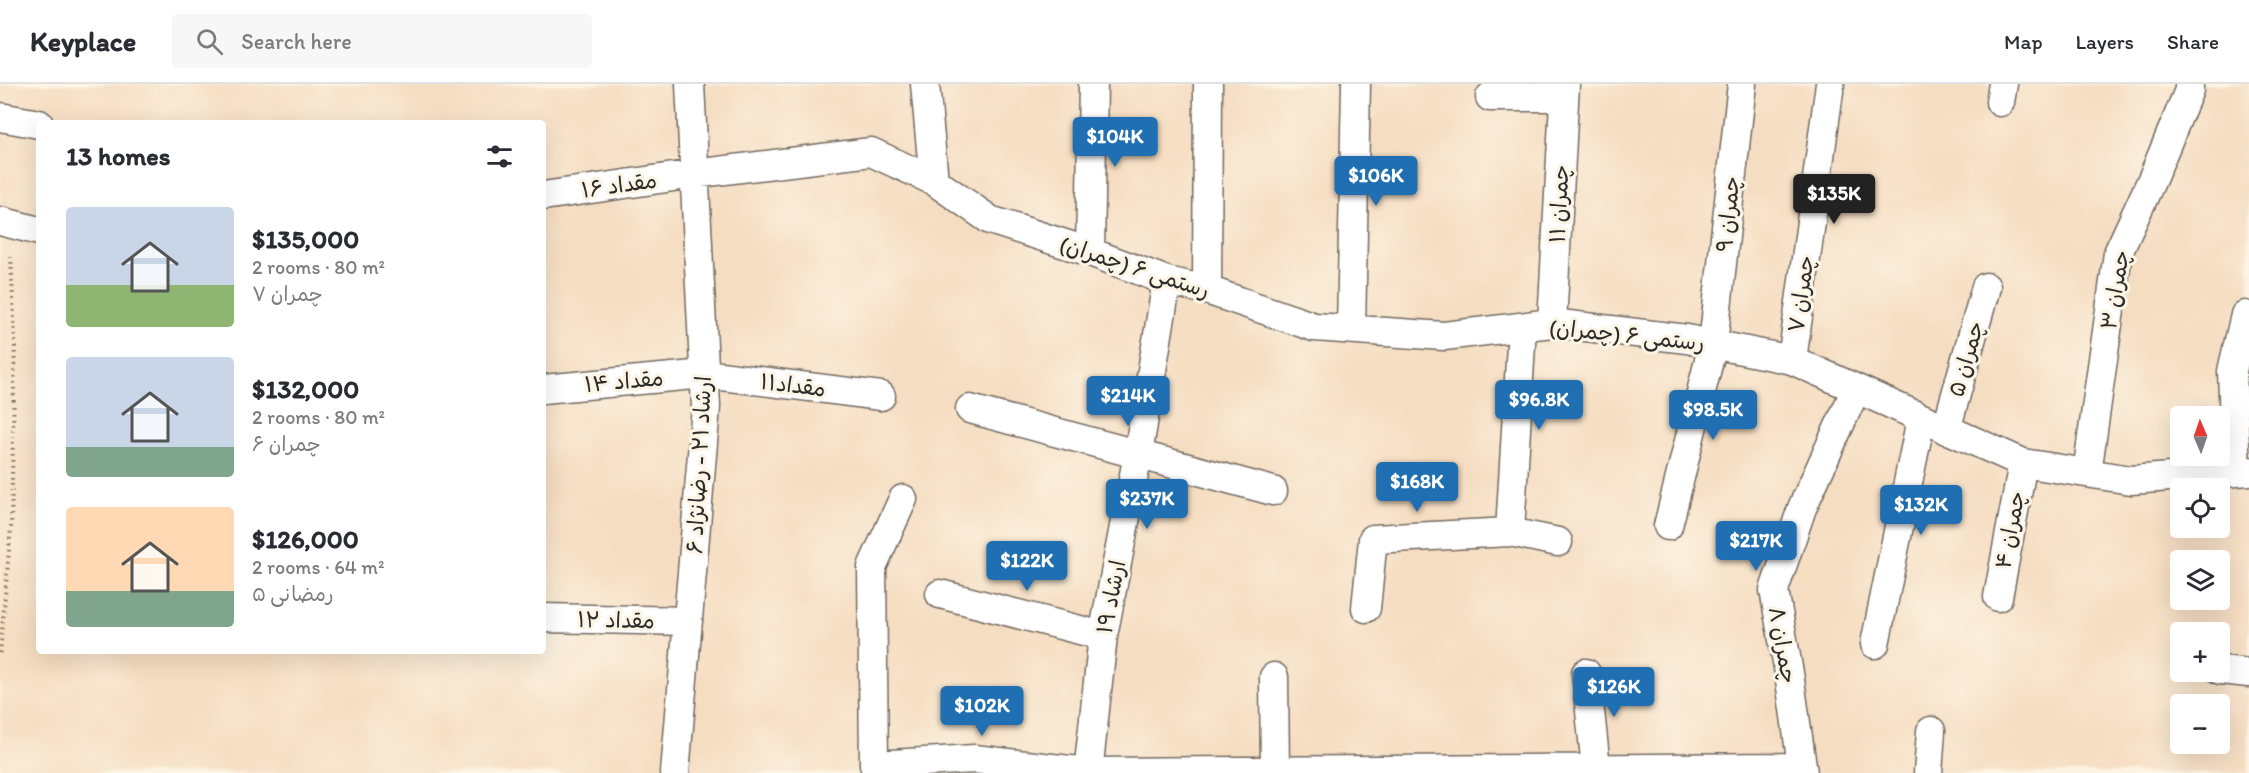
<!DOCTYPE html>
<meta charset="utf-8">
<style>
body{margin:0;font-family:Itim,"Playpen Sans Arabic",sans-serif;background:#f7f7f7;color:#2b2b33;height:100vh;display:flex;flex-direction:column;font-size:22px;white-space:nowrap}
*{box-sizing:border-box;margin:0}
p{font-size:20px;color:#7c7c81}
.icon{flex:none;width:33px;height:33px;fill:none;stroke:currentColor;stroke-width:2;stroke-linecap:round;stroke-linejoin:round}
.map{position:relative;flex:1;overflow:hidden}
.drawer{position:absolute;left:36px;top:36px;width:510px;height:534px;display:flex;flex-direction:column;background:#fff;border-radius:6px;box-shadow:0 6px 24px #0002}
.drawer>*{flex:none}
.needle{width:39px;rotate:358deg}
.tools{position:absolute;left:2170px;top:322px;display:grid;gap:12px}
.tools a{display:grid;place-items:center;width:60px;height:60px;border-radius:6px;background:#fff;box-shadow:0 6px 24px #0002;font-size:30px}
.price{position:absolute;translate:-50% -51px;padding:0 14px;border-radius:6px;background:#1f6fb2;color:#fff;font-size:20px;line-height:39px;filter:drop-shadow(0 2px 3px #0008)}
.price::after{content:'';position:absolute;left:50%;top:36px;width:18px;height:14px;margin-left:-9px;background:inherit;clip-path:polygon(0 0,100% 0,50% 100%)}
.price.current{background:#222;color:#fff}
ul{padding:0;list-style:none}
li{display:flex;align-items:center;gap:18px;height:150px;padding:0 30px}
li span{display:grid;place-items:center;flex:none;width:168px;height:120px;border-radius:6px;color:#555}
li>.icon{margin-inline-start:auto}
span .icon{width:72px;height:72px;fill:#fffc;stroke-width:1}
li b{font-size:26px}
h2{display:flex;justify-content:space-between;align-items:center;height:72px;padding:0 30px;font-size:26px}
header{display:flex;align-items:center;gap:36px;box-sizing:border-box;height:84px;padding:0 30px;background:#fff;border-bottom:2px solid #e1e1e2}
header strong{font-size:28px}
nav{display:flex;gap:33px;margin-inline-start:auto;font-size:21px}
.search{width:420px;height:54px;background:#f7f7f7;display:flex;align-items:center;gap:15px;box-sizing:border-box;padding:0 21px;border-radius:6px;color:#7c7c81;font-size:22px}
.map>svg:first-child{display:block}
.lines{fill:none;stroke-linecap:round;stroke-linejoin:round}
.minor-casing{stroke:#726960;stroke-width:31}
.path{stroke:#726960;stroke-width:4;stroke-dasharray:1.5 4.5;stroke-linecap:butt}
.minor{stroke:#fff;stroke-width:28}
.labels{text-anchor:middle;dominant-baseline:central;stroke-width:6;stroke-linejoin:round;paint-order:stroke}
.street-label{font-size:22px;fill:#2b2b2b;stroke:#fcf5e5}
</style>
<header>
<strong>Keyplace</strong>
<div class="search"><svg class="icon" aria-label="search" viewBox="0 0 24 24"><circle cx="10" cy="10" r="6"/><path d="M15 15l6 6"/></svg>Search here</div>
<nav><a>Map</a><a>Layers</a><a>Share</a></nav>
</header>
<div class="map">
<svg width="2249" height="689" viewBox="0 0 2249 689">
<rect width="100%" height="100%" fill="#fcf5e5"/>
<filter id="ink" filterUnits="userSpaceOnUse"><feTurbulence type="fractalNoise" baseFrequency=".0167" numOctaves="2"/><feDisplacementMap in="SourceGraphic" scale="12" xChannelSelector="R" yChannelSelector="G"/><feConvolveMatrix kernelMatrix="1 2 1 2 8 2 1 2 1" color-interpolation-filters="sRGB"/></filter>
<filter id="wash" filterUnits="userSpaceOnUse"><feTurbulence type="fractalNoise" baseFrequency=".008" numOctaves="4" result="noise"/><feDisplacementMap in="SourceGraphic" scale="24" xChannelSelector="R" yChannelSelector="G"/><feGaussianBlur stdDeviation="1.35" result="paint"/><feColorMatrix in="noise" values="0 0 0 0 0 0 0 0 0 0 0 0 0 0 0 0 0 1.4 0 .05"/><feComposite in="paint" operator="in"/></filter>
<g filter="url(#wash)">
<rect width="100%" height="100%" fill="#f5ddc1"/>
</g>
<g filter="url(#ink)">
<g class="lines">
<defs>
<path id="minor" d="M925,0L934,97
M1490,13H1564
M2000,18L2003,0
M0,33L39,40
M543,112L694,90L871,68L934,97L990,136L1090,168L1167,197L1207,206L1314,243L1444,252L1552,239L1687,255L1792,276L2023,379L2131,396L2249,387
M0,137L39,147
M1090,168L1093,0
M1207,206L1208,0
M1552,239L1565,0
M1351,245L1356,0
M1792,276L1830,0
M543,305L705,290L881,312
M970,325L1273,407
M1946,346L1986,203
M2236,388L2232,287L2245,231
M2087,389L2118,169L2153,93L2189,6V0
M903,415L872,483L874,681L974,675L1088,688L1802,683
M1668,442L1713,260L1742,0
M1510,448L1522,243
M940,510L1103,552
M1998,513L2023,379
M1366,524L1373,455L1510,448L1558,458
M543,534L688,537
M1875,560L1921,335
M2220,586L2249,589
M1586,589L1596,684
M1274,593L1275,689
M675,689L706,323L690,0
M1088,689L1103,552L1138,370L1167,197
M1803,689L1789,589L1774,506L1802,424L1856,305
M1928,689L1931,647"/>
</defs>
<use href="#minor" class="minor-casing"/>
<path class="path" d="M0,569L11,443L15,256L11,173"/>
<use href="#minor" class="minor"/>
</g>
</g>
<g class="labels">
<g class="street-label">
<text transform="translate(619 101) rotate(-8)">مقداد ۱۶</text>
<text transform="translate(1559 120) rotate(-87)">چمران ۱۱</text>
<text transform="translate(1728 130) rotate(-84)">چمران ۹</text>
<text transform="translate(1135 183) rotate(18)">رستمی ۶ (چمران)</text>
<text transform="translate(2115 206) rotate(-80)">چمران ۳</text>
<text transform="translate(1801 210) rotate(-82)">چمران ۷</text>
<text transform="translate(1627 251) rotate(6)">رستمی ۶ (چمران)</text>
<text transform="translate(1966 275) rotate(-74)">چمران ۵</text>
<text transform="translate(624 297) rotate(-5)">مقداد ۱۴</text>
<text transform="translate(793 301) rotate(7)">مقداد۱۱</text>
<text transform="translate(699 381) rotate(-87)">ارشاد ۲۱ - رضانژاد ۶</text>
<text transform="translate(2010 446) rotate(-79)">چمران ۴</text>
<text transform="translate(1111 513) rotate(-79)">ارشاد ۱۹</text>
<text transform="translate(616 536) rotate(1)">مقداد ۱۲</text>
<text transform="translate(1783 561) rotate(80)">چمران ۸</text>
</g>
</g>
</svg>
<div class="tools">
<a><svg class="needle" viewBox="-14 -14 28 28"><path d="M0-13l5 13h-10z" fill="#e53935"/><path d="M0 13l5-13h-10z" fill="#7c7c81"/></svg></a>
<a><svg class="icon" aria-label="locate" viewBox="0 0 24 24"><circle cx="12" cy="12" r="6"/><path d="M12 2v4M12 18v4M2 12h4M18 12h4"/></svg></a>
<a><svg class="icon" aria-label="layers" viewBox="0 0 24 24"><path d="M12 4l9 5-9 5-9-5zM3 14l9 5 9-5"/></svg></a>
<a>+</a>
<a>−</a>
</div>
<b class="price" style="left:1115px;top:84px">$104K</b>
<b class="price" style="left:1376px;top:123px">$106K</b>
<b class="price current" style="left:1834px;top:141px">$135K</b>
<b class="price" style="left:1128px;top:343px">$214K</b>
<b class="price" style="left:1539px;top:347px">$96.8K</b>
<b class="price" style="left:1713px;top:357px">$98.5K</b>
<b class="price" style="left:1417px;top:429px">$168K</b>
<b class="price" style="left:1147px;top:446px">$237K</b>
<b class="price" style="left:1921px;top:452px">$132K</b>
<b class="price" style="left:1756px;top:488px">$217K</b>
<b class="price" style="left:1027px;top:508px">$122K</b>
<b class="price" style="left:1614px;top:634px">$126K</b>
<b class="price" style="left:982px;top:653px">$102K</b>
<section class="drawer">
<h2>13 homes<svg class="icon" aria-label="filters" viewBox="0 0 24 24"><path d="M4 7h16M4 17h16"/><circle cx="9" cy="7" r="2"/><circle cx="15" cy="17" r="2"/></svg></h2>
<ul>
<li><span style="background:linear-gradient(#c9d6e8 65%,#8fb573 0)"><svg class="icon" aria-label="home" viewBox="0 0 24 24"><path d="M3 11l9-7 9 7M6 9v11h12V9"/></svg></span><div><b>$135,000</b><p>2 rooms · 80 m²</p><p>چمران ۷</p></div></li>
<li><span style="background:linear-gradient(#c9d6e8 75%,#7fa58c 0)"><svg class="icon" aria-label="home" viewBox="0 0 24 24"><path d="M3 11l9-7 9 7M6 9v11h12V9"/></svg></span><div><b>$132,000</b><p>2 rooms · 80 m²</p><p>چمران ۶</p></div></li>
<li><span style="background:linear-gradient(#ffd9b3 70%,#7fa58c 0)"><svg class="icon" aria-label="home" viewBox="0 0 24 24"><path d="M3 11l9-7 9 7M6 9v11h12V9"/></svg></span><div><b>$126,000</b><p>2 rooms · 64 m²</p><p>رمضانی ۵</p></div></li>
</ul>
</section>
</div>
